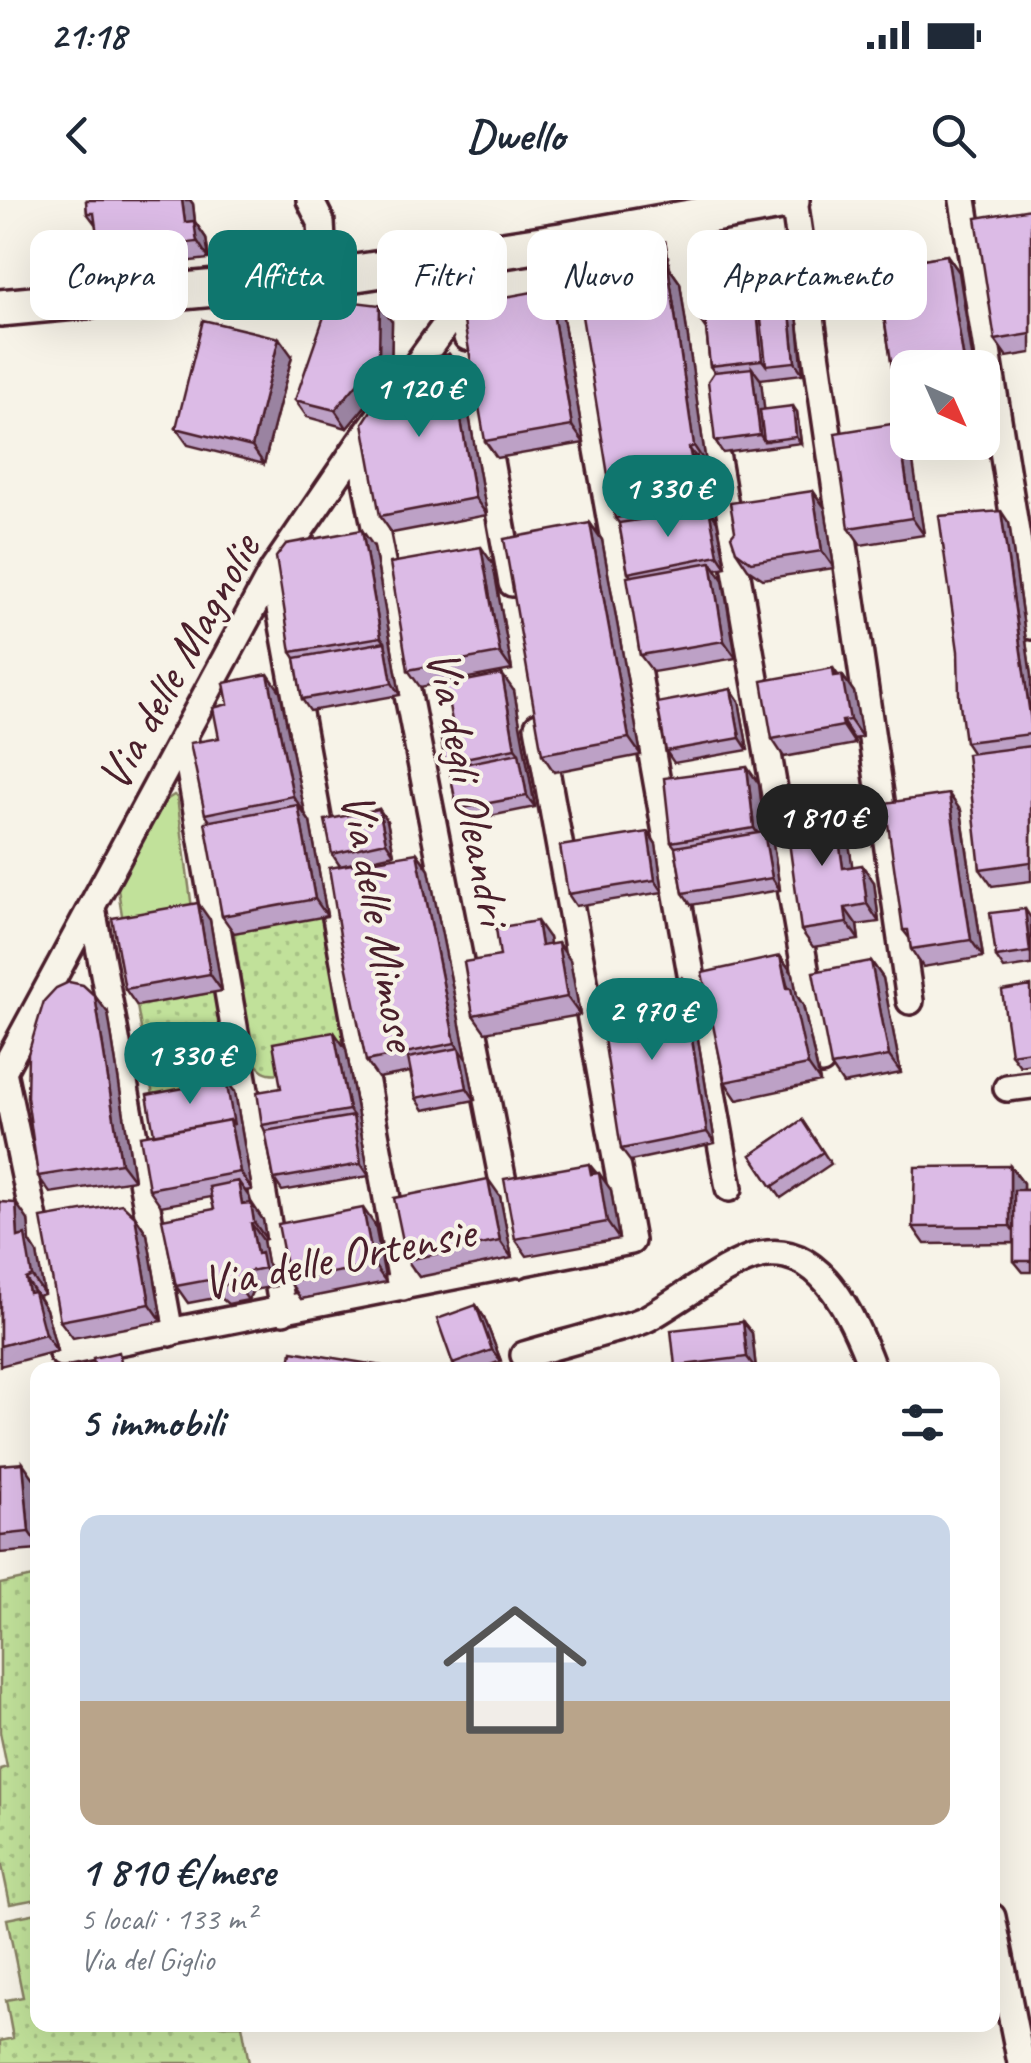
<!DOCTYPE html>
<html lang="it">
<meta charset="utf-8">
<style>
body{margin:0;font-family:Caveat,sans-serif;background:#f2f2f3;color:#1f2937;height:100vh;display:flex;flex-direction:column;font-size:38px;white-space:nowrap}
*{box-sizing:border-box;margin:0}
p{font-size:32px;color:#747a83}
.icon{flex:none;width:55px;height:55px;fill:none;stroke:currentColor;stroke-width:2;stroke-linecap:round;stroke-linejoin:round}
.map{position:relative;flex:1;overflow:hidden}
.sheet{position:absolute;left:30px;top:1162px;width:970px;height:670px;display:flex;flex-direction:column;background:#fff;border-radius:20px;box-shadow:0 10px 40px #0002}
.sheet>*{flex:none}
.banner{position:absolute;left:30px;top:30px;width:972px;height:90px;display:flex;gap:20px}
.needle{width:65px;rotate:135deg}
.controls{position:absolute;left:890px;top:150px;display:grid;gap:20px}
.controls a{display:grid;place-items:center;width:110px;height:110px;border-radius:20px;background:#fff;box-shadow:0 10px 40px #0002;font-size:50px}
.price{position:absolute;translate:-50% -85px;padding:0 22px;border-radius:35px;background:#0f766e;color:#fff;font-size:32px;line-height:65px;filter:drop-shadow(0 2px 5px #0008)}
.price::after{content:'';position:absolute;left:50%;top:60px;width:30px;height:22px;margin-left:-15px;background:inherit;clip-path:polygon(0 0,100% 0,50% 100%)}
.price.on{background:#222;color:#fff}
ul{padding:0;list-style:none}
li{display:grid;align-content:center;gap:20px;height:530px;padding:0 50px}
li span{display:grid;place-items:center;height:310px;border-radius:20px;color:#555}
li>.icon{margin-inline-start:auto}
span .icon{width:180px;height:180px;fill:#fffc;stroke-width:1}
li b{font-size:42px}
h2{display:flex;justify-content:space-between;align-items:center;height:120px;padding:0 50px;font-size:42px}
.pill{padding:0 35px;border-radius:20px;background:#fff;box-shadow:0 10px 40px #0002;font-size:35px;line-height:90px}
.pill.on{background:#0f766e;color:#fff}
.status{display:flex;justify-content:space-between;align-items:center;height:70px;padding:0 50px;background:#fff;direction:ltr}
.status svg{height:28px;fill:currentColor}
header{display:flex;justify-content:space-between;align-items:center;height:130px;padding:0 50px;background:#fff;font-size:45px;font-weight:600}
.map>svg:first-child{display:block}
.grass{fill:url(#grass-dots);stroke:#868062;stroke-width:2.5}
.garden{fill:#c1e19a;stroke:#868062;stroke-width:2.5}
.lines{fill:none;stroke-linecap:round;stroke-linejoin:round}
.street-casing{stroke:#4a1f2b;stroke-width:32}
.secondary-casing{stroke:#4a1f2b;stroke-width:42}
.street{stroke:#f7f3e8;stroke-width:25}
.secondary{stroke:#f7f3e8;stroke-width:35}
.wall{fill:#bda1c6;stroke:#4a1f2b;stroke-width:2.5}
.shaded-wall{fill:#9a83a1;stroke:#4a1f2b;stroke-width:2.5}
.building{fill:#dcbbe6;stroke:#4a1f2b;stroke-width:2.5}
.labels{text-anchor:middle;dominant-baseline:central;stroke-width:8;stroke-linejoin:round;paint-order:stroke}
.street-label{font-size:48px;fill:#4a1f2b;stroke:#f7f3e8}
</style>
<div class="status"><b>21:18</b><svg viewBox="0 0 49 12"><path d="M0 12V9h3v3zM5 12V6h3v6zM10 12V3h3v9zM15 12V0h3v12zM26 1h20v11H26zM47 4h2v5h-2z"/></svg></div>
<header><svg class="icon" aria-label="back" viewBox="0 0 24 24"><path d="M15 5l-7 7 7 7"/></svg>Dwello<svg class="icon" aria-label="search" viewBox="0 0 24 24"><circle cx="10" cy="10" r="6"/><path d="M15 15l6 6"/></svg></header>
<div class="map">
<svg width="1031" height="1863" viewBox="0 0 1031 1863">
<defs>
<pattern id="grass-dots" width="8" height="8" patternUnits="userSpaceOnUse" patternTransform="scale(2.5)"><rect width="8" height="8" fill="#c1e19a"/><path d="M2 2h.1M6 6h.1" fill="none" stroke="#a7c185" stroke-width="1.8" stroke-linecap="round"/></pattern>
</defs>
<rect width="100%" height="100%" fill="#f7f3e8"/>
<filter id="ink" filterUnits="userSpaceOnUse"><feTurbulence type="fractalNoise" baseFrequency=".01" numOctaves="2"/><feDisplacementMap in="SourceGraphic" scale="20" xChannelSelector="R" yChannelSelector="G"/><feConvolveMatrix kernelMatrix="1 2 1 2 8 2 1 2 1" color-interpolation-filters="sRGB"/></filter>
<g filter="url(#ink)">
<path class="grass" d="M321,716L346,849C327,857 289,877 269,873C260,871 256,864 252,857L234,733Z
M220,791L235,892L155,907L137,806Z
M37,1376V1699L10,1704L0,1656V1569L7,1567L0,1532V1384Z
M37,1713L38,1825H242L249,1863H0V1841L13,1838L6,1800L23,1797L7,1719Z"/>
<path class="garden" d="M174,595L177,597L194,723L125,735L118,689L163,602Z"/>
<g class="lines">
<defs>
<path id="street" d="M310,0L321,22L324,78
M794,0L910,801
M963,0L1031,426
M676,22L821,861
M561,41L729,988
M453,59L467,137
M481,211L512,383
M359,244L519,1064
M273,370L403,1087
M184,536L283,1111
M92,708L170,1133
M3,871L62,1153L631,1041L538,526
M0,881L3,871L273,370L359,244L461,104
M1007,888L1031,885
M524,1155C551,1147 578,1140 605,1132C619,1128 635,1125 648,1118C679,1101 730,1061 761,1055C823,1042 856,1124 873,1170
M992,1717L1021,1863"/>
<path id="secondary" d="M0,108L324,78L561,41L791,0"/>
</defs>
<use href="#street" class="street-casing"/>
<use href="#secondary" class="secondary-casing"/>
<use href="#street" class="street"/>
<use href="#secondary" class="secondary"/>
</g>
<path class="wall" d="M86,0H190L193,4L195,22L206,38L209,59L104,71L92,54L97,35L96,25L87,13Z
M1031,9V153L1007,157L995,140Z
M784,53L792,65L803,174L760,179L764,209L797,212L801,243L723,253L715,241L714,172L710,166L706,129L699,119L754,57Z
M947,55L959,72L974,168H908V208L896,192L876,67Z
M668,66L680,83L706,264L702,265L709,274L726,367L716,369L723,380L736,458L653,472L640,455L631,376L628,373L619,323L615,318Z
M561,106L584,243L497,258L485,241Z
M392,122L391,175L347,228L307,217L295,200Z
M449,154L461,171L487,315L392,333L380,316Z
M292,156L264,264L188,245L176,228Z
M898,223L908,236L924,335L861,345L849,328Z
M813,291L825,308L834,368L763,379L748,369L736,351Z
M590,323L602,340L641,555L554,572L542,554Z
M1009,323L1031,476V681L992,686L980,669L973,554L965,542Z
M374,347L400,495L310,511L302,499L295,458L291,452Z
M493,364L512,470L420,487L408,470Z
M838,475H842L854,492L862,537L854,539L855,544L784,557L772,539Z
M731,489L739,501L748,550L674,563L666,551Z
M280,491L305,613H304L310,622L327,716L234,733L222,716L210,621L205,614L219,538Z
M514,491L535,607L466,621L457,609L449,567L445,562L453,526Z
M759,584L765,633L773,644L780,690L691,705L683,693L675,647L671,642Z
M379,609L387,621L394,654L340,666L332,654Z
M961,611L983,757L923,767L911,749L910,739L903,730Z
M846,622L852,667L874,682L879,722L857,725L859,740L813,747L801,730Z
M648,632L656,644L663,692L576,706L568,694Z
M417,653L429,670L475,900L424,910L416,898L410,872L378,878L366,861Z
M1031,718V765L1004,769L996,757Z
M210,720L222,791L137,806L125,789Z
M549,738L550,744L570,760L580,815L485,832L473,815L500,756Z
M780,756L793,774L797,796L803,805L820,882L737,900L725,882Z
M871,761L883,778L901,873L843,884L831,866Z
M682,778L690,790L715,943L630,961L621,949Z
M1031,786V864L1020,866L1011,854Z
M108,813L134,980L50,993L38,976Z
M346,849L369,976L282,991L274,979L265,931L262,925L281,888Z
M235,892L252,990L244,991L263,1020L266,1039L263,1040L267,1063L273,1071L276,1086L253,1090L248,1100L228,1104L220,1097L188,1103L176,1086L214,1009L211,997L161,1006L149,989L154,934Z
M802,920L831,964L781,998L751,955Z
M589,964L611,990L619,1039L527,1056L515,1039Z
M1010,966L1023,983V990H1031V1072H1023L1014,1061V1043L925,1044L913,1027Z
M500,996L512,1058L419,1077L407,1060Z
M0,1002L28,1020L30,1042L37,1053L44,1094L38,1096L46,1109L57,1151L0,1166Z
M135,1016L147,1034L162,1121L73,1138L60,1121Z
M375,1025L386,1082L301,1099L289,1081Z
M476,1105L484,1117L501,1161L477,1170H458L453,1164Z
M743,1122L752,1133L756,1169L678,1170L675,1166Z
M0,1265L35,1280L38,1310V1350L0,1353Z"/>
<path class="shaded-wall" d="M182,0H190L193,4L195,22L206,38L209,59L185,22Z
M751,52L763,69L766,165L762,160Z
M784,53L792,65L803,174L795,162Z
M947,55L959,72L974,168H965Z
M668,66L680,83L706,264L694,246Z
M549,89L561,106L584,243L572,226Z
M380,105L392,122L391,175L347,228L335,210Z
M279,138L292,156L264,264L252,247Z
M449,154L461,171L487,315L475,298Z
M752,168L761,180L768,241H764L760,235Z
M793,206L797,212L801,243L796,237Z
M898,223L908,236V242H910L924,335L912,318Z
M689,248L709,274L717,321L705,304Z
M813,291L825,308L834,368L822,351Z
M709,309L717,321L726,367L718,355Z
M1001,311L1009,323L1031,476V522Z
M590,323L602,340L641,555L629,538Z
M362,330L374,347L400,495L392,483L385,442L381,437Z
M481,347L493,364L512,470L500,453Z
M711,362L723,380L736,458L724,441Z
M833,468L843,482L842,475L854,492L862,537L850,520Z
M268,474L280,491L305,613L293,596Z
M502,474L514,491L535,607L527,596L519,553L515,548Z
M731,489L739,501L748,550L740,538Z
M842,521L854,539L855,544L843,526Z
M747,567L759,584L765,633L773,644L780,690L772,678L766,645L754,628Z
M949,594L961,611L983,757L971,740Z
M298,605L310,622L327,716L315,699Z
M834,605L846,622L855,685L843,668Z
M379,609L387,621L394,654L386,642Z
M648,632L656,644L663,692L655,680Z
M417,653L429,670L467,860L455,843Z
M862,665L874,682L879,722L867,704Z
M198,703L210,720L222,791L210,774Z
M845,708L857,725L859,740L847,723Z
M1025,709L1031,718V754L1030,752Z
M537,721L549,738L553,763L541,746Z
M558,743L570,760L580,815L567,797Z
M780,756L793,774L797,796L803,805L820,882L808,865Z
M871,761L883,778L901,873L889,856Z
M682,778L690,790L715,943L707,932Z
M95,796L108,813L134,980L121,963Z
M334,832L346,849L369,976L361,964L353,916L349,910Z
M459,848L467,860L475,900L467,888Z
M226,880L235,892L252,990L240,972L230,920Z
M589,964L600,980L599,973L611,990L619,1039L607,1022Z
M1010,966L1023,983L1022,1043L1010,1026Z
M488,979L500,996L512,1058L500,1041Z
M238,981L250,998L254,1022L242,1004Z
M16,1003L28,1020L30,1042L37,1053L44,1094L32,1076L18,1037Z
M251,1003L263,1020L266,1039L254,1022Z
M363,1008L375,1025L386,1082L374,1065Z
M135,1016L147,1034L162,1121L150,1104Z
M251,1023L263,1040L267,1063L273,1071L276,1086L264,1068L257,1054Z
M241,1073L253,1090L248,1100L236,1083Z
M26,1079L46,1109L57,1151L45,1134L29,1093Z
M476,1105L484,1117L501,1161L492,1150Z
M743,1122L752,1133L756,1169L747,1157Z
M23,1263L35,1280L38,1310V1345L29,1332Z"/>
<path class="building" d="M86,0H182L185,22L194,21L197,42L92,54L90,35H97L94,13H87Z
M1031,9V134L995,140L976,18Z
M751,52L762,160L710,166L705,118L699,119L692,57Z
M784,53L795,162L766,165L754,57Z
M947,55L965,168H908V190L896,192L876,67Z
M668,66L694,246L689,248L691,257L697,256L705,304L615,318L576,79Z
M549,89L572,226L485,241L461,105Z
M330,99L380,105L379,158L335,210L295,200Z
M203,120L279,138L252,247L176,228Z
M449,154L475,298L380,316L363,223L402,163Z
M752,168L760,235L715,241L708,181L714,172Z
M793,206L796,237L764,241L760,210Z
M898,223L912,318L849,328L835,233Z
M813,291L822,351L751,362L736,351L731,336L735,331L730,303Z
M709,309L718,355L628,373L619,323Z
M1001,311L1031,522V534L965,542L959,497L958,451L939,316Z
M590,323L629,538L542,554L504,339Z
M362,330L381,437L291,452L276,357L286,344Z
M481,347L500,453L408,470L390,363Z
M711,362L724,441L640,455L627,377Z
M385,442L392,483L302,499L295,458Z
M833,468L834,476L842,475L850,520L842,521L843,526L772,539L762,481Z
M268,474L293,596L205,614L190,543L219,538L213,508L228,504L224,483Z
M502,474L515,548L445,562L439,529L453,526L445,485Z
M731,489L740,538L666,551L657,503Z
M1031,546V662L980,669L967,554Z
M519,553L527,596L457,609L449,567Z
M747,567L754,628L671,642L664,578Z
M949,594L971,740L911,749L908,730H903L885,603Z
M298,605L315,699L222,716L205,622Z
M834,605L843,668L862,665L867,704L845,708L847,723L801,730L785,612Z
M379,609L386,642L332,654L325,620Z
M648,632L655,680L568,694L560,646Z
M764,632L772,678L683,693L675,647Z
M417,653L455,843L366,861L340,735L329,668Z
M198,703L210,774L125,789L112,718Z
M1025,709L1030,752L996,757L990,713Z
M537,721L541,746L558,743L567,797L473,815L464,762L500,756L496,728Z
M780,756L787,788H791L808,865L725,882L702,773Z
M871,761L889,856L831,866L813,772Z
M682,778L707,932L621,949L597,793Z
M69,782L83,785L95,796L121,963L38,976L27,897L28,854L44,801L56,788Z
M1031,786V851L1011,854L1002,791Z
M334,832L349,910L262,925L257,892L281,888L273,843Z
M459,848L467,888L416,898L408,858Z
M226,880L234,925L230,920L154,934L147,895Z
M353,916L361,964L274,979L265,931Z
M230,920L240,972L149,989L140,936Z
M802,920L823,952L772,987L751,955Z
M589,964L591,974L599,973L607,1022L515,1039L504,979Z
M1010,966V1026L913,1027L915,967Z
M488,979L500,1041L407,1060L394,998Z
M238,981L242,1004L251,1003L254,1022L251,1023L257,1054L261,1053L264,1068L241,1073L236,1083L216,1087L208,1080L176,1086L162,1019L214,1009L209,987Z
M1014,990H1031V1061H1014Z
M0,1002L16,1003L18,1037L25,1035L32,1076L26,1079L29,1093L34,1092L45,1134L0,1146Z
M122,1004L135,1016L150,1104L60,1121L41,1018Z
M363,1008L374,1065L289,1081L278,1024Z
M476,1105L492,1150L453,1164L437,1119Z
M743,1122L747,1157L675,1166L671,1130Z
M292,1151L382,1166L381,1170H289Z
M119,1152L123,1170H95L93,1158Z
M23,1263L29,1332L0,1335V1265Z"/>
</g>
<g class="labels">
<g class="street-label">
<text transform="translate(178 462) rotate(-61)">Via delle Magnolie</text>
<text transform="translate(469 587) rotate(79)">Via degli Oleandri</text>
<text transform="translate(380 721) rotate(80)">Via delle Mimose</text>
<text transform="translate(338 1057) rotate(-11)">Via delle Ortensie</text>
</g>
</g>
</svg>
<div class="controls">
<a><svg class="needle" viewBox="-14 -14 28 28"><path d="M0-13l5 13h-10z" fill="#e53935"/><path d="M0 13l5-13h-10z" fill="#747a83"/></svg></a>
</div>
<b class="price" style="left:419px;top:240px">1 120 €</b>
<b class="price" style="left:668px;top:340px">1 330 €</b>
<b class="price on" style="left:822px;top:669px">1 810 €</b>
<b class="price" style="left:652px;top:863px">2 970 €</b>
<b class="price" style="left:190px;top:907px">1 330 €</b>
<div class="banner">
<a class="pill">Compra</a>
<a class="pill on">Affitta</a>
<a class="pill">Filtri</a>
<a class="pill">Nuovo</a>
<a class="pill">Appartamento</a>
</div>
<section class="sheet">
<h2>5 immobili<svg class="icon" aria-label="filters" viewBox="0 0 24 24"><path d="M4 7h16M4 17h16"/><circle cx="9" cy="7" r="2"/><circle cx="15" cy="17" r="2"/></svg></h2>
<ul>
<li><span style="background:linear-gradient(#c9d6e8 60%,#b9a48a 0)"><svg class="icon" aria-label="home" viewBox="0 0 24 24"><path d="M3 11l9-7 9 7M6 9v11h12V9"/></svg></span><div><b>1 810 €/mese</b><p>5 locali · 133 m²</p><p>Via del Giglio</p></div></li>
</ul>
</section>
</div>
